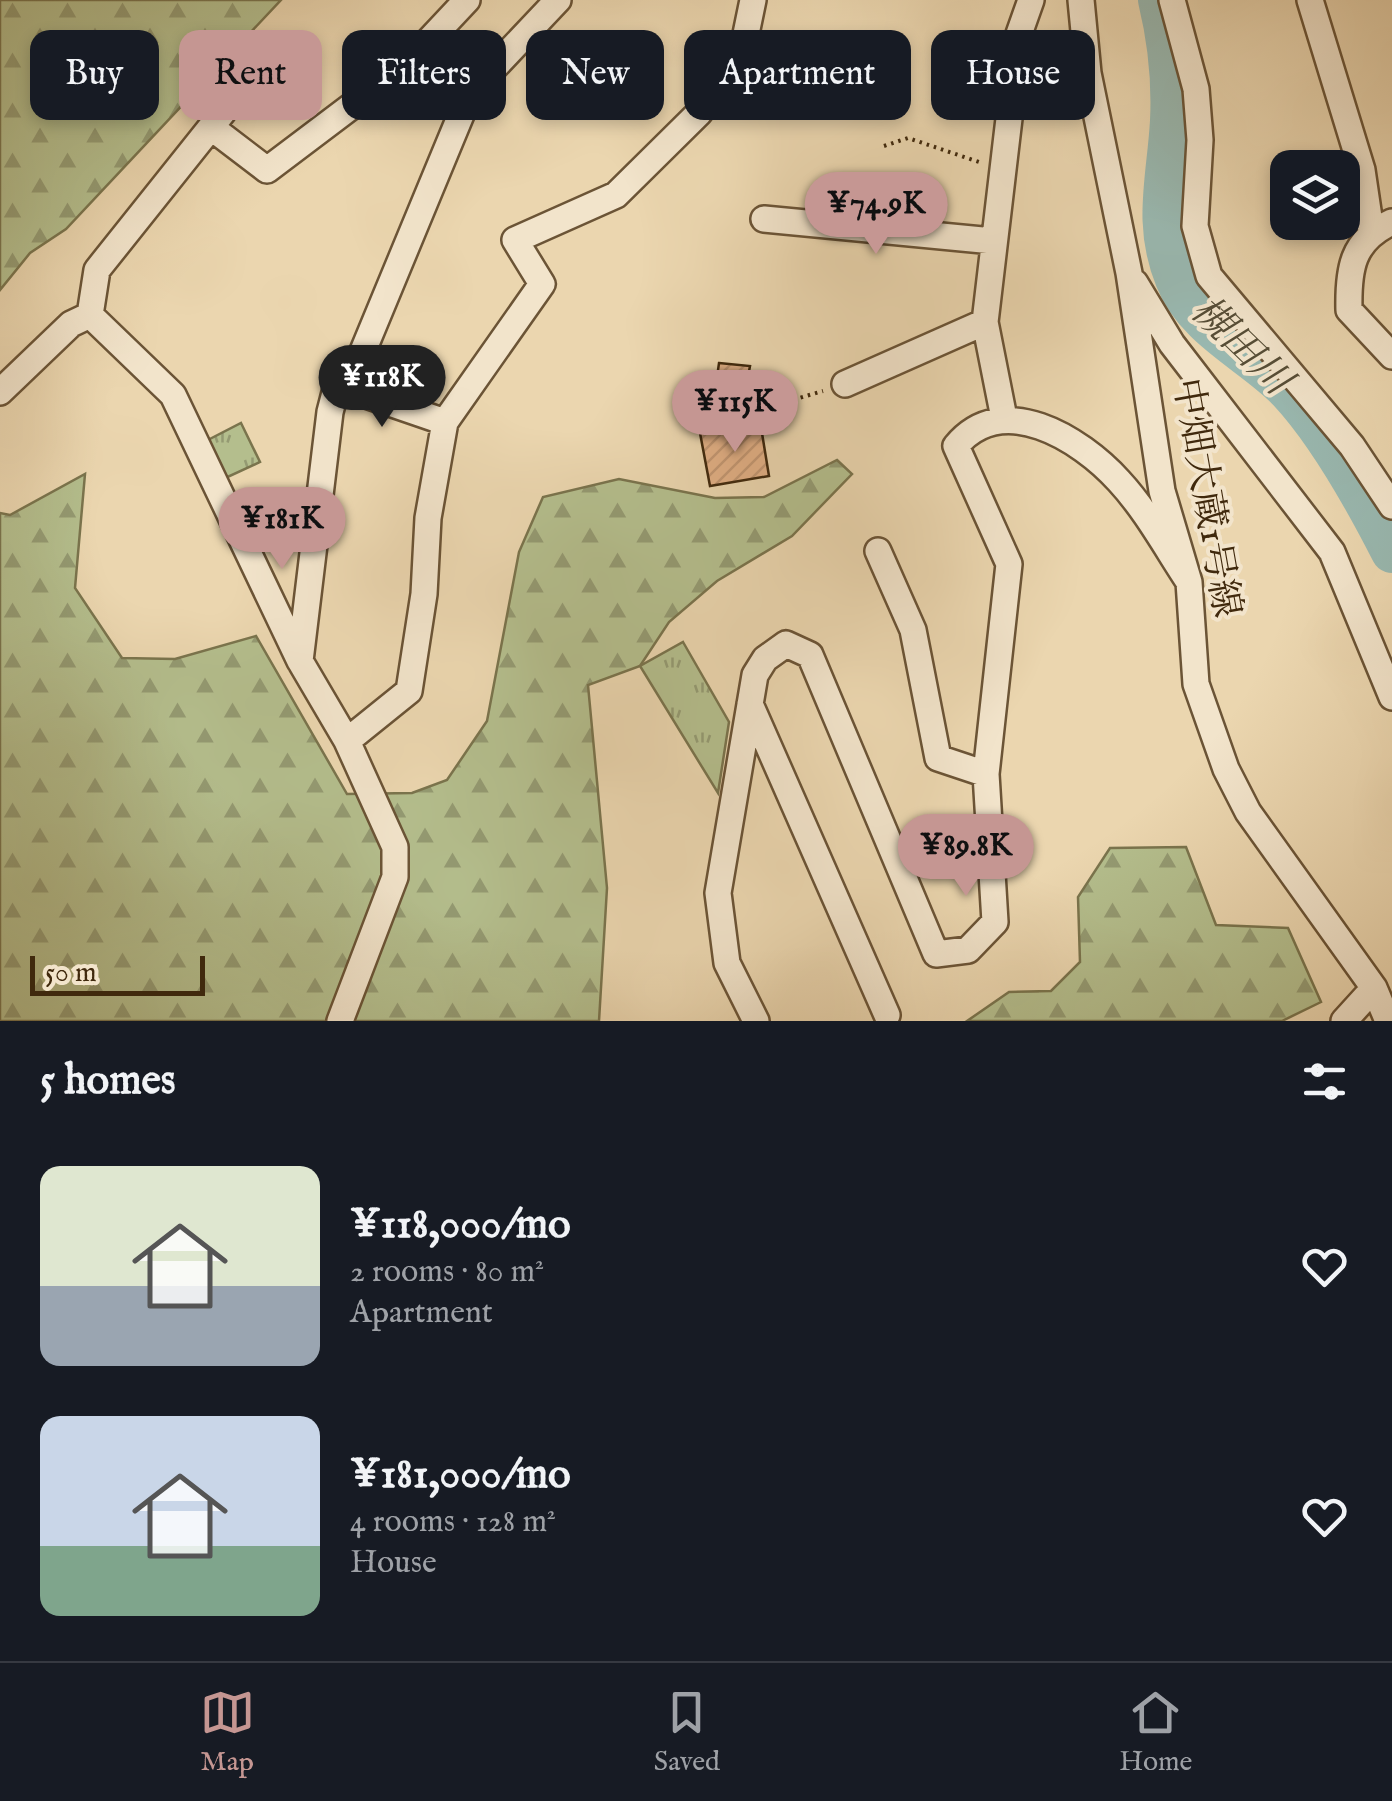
<!DOCTYPE html>
<meta charset="utf-8">
<style>
body{margin:0;font-family:"IM FELL English","Noto Serif JP",serif;background:#242831;color:#f1f3f6;height:100vh;display:flex;flex-direction:column;font-size:38px;white-space:nowrap}
*{box-sizing:border-box;margin:0}
p{font-size:32px;color:#9ea1a6}
.icon{flex:none;width:55px;height:55px;fill:none;stroke:currentColor;stroke-width:2;stroke-linecap:round;stroke-linejoin:round}
.map{position:relative;height:1021px;overflow:hidden}
.details{display:flex;flex-direction:column;background:#171b24;flex:1}
.details>*{flex:none}
.guide{position:absolute;left:30px;top:30px;width:1332px;height:90px;display:flex;gap:20px}
.controls{position:absolute;left:1270px;top:150px;display:grid;gap:20px}
.controls a{display:grid;place-items:center;width:90px;height:90px;border-radius:20px;background:#171b24;box-shadow:0 5px 15px #0003;font-size:50px}
.scale{position:absolute;left:30px;bottom:25px;width:175px;box-sizing:border-box;padding-left:10px;border:5px solid #40290d;border-top:0;font-size:28px;line-height:35px;white-space:nowrap;color:#40290d;-webkit-text-stroke:8px #f2e4cb;paint-order:stroke}
.price{position:absolute;translate:-50% -85px;padding:0 22px;border-radius:35px;background:#c59692;color:#111;font-size:32px;line-height:65px;filter:drop-shadow(0 2px 5px #0008)}
.price::after{content:'';position:absolute;left:50%;top:60px;width:30px;height:22px;margin-left:-15px;background:inherit;clip-path:polygon(0 0,100% 0,50% 100%)}
.price.on{background:#222;color:#fff}
ul{padding:0;list-style:none}
li{display:flex;align-items:center;gap:30px;height:250px;padding:0 40px}
li span{display:grid;place-items:center;flex:none;width:280px;height:200px;border-radius:20px;color:#555}
li>.icon{margin-inline-start:auto}
span .icon{width:120px;height:120px;fill:#fffc;stroke-width:1}
li b{font-size:42px}
h2{display:flex;justify-content:space-between;align-items:center;height:120px;padding:0 40px;font-size:42px}
.tag{padding:0 35px;border-radius:20px;background:#171b24;box-shadow:0 5px 15px #0003;font-size:35px;line-height:90px}
.tag.on{background:#c59692;color:#111}
.dock{display:flex;justify-content:space-around;align-items:center;height:140px;border-top:2px solid #363941;background:#171b24;font-size:28px;color:#9ea1a6}
.dock a{display:grid;justify-items:center;gap:5px}
.dock .on{color:#c59692}
.map>svg:first-child{display:block}
.forest{fill:url(#forest-firs);stroke:#7a744d;stroke-width:2.5}
.park{fill:url(#park-tufts);stroke:#7a744d;stroke-width:2.5}
.lines{fill:none;stroke-linecap:round;stroke-linejoin:round}
.river{stroke:#99b8b0;stroke-width:42}
.building{fill:url(#building-hatch);stroke:#40290d;stroke-width:2.5}
.minor-casing{stroke:#6b5436;stroke-width:30}
.path{stroke:#40290d;stroke-width:4;stroke-dasharray:2.5 5;stroke-linecap:butt}
.minor{stroke:#f2e4cb;stroke-width:25}
.labels{text-anchor:middle;dominant-baseline:central;stroke-width:8;stroke-linejoin:round;paint-order:stroke}
.street-label{font-size:38px;fill:#40290d;stroke:#f2e4cb}
.water-label{font-size:40px;font-style:italic;fill:#564d36;stroke:#f2e4cb}
</style>
<div class="map">
<svg width="1392" height="1021" viewBox="0 0 1392 1021">
<defs>
<pattern id="forest-firs" width="22" height="20" patternUnits="userSpaceOnUse" patternTransform="scale(2.5)"><rect width="22" height="20" fill="#b4be8d"/><path d="M5 1l3.5 6h-7zM16 11l3.5 6h-7z" fill="#949a72"/></pattern>
<pattern id="park-tufts" width="24" height="20" patternUnits="userSpaceOnUse" patternTransform="scale(2.5)"><rect width="24" height="20" fill="#b4be8d"/><path d="M3 7l-1-3M5 7V3M7 7l1-3M15 17l-1-3M17 17v-4M19 17l1-3" fill="none" stroke="#949a72"/></pattern>
<pattern id="building-hatch" width="6" height="6" patternUnits="userSpaceOnUse" patternTransform="scale(2.5)"><rect width="6" height="6" fill="#e2b086"/><path d="M-1 1l2-2M0 6l6-6M5 7l2-2" fill="none" stroke="#c39772"/></pattern>
</defs>
<rect width="100%" height="100%" fill="#ebd6af"/>
<filter id="stains"><feTurbulence type="fractalNoise" baseFrequency=".002" numOctaves="4"/><feColorMatrix values="0 0 0 0 .2 0 0 0 0 .09 0 0 0 0 .02 0 0 0 .5 -.17"/></filter>
<radialGradient id="worn" r=".72"><stop offset=".6" stop-color="#630" stop-opacity="0"/><stop offset="1" stop-color="#630" stop-opacity=".3"/></radialGradient>
<path class="forest" d="M0,0H281L66,229L30,253L0,290Z
M837,460L852,474L792,536L717,581L669,622L640,666L588,685L607,888L599,1021H0V513L10,515L85,474L75,588L122,658L175,659L256,636L347,794L412,793L447,780L487,721L519,552L543,497L619,479L715,498L764,497Z
M1186,847L1216,925L1288,928L1321,1002L1282,1021H967L1009,992L1051,991L1080,962L1078,897L1110,848Z"/>
<path class="park" d="M241,423L260,462L221,480L204,442Z
M683,642L729,722L718,793L640,666Z"/>
<g class="lines">
<path class="river" d="M1159,0C1169,41 1173,78 1171,121C1168,178 1153,223 1176,279C1196,330 1254,354 1289,391C1327,432 1367,503 1392,552"/>
</g>
<path class="building" d="M719,363L750,366L739,425L711,420Z
M761,427L769,476L710,486L700,433Z"/>
<g class="lines">
<defs>
<path id="minor" d="M1081,0L1088,73L1129,273L1162,491L1189,582L1196,684L1226,769L1248,812L1374,988L1388,1021
M1172,0L1196,89L1200,140L1195,226L1209,276L1352,446L1392,506
M1310,0L1362,170L1371,231
M212,128L267,170L406,65L467,0
M764,219L993,241
M1392,222C1352,240 1348,269 1349,310L1392,356
M1135,283L1172,344L1332,552L1392,697
M90,315L173,395L300,661
M90,315L97,270L223,112
M845,384L985,322
M337,385L445,422
M0,392L71,324L90,315
M1004,418L985,322L1019,34L1031,0
M878,551L913,630L938,758L986,774
M750,704L887,1015
M347,741L409,691L424,594L428,518L445,422L542,284L515,240L616,195L699,113L722,83L746,34L753,0
M340,1021L395,877V847L347,741L300,661L330,412L337,385L356,368L470,93L558,0
M756,1021L727,963L718,893L755,675L765,659L786,644L810,655L936,954L968,950L995,922L986,774L1009,564L956,446C1002,390 1080,438 1119,481C1146,510 1167,549 1189,582
M1344,1021L1374,988"/>
</defs>
<use href="#minor" class="minor-casing"/>
<path class="path" d="M884,146L908,138L979,162
M779,404L823,391"/>
<use href="#minor" class="minor"/>
</g>
<g class="labels">
<g class="street-label">
<text transform="translate(1205 498) rotate(80)">中畑大蔵1号線</text>
</g>
<g class="water-label">
<text transform="translate(1240 347) rotate(44)">槻田川</text>
</g>
</g>
<rect width="100%" height="100%" filter="url(#stains)"/>
<rect width="100%" height="100%" fill="url(#worn)"/>
</svg>
<div class="controls">
<a><svg class="icon" aria-label="layers" viewBox="0 0 24 24"><path d="M12 4l9 5-9 5-9-5zM3 14l9 5 9-5"/></svg></a>
</div>
<div class="scale">50 m</div>
<b class="price" style="left:876px;top:257px">¥74.9K</b>
<b class="price on" style="left:382px;top:430px">¥118K</b>
<b class="price" style="left:735px;top:455px">¥115K</b>
<b class="price" style="left:282px;top:572px">¥181K</b>
<b class="price" style="left:966px;top:899px">¥89.8K</b>
<div class="guide">
<a class="tag">Buy</a>
<a class="tag on">Rent</a>
<a class="tag">Filters</a>
<a class="tag">New</a>
<a class="tag">Apartment</a>
<a class="tag">House</a>
</div>
</div>
<section class="details">
<h2>5 homes<svg class="icon" aria-label="filters" viewBox="0 0 24 24"><path d="M4 7h16M4 17h16"/><circle cx="9" cy="7" r="2"/><circle cx="15" cy="17" r="2"/></svg></h2>
<ul>
<li><span style="background:linear-gradient(#dfe7d0 60%,#9aa5b1 0)"><svg class="icon" aria-label="home" viewBox="0 0 24 24"><path d="M3 11l9-7 9 7M6 9v11h12V9"/></svg></span><div><b>¥118,000/mo</b><p>2 rooms · 80 m²</p><p>Apartment</p></div><svg class="icon" aria-label="heart" viewBox="0 0 24 24"><path d="M12 20l-8-8c-3-5 5-10 8-4 3-6 11-1 8 4z"/></svg></li>
<li><span style="background:linear-gradient(#c9d6e8 65%,#7fa58c 0)"><svg class="icon" aria-label="home" viewBox="0 0 24 24"><path d="M3 11l9-7 9 7M6 9v11h12V9"/></svg></span><div><b>¥181,000/mo</b><p>4 rooms · 128 m²</p><p>House</p></div><svg class="icon" aria-label="heart" viewBox="0 0 24 24"><path d="M12 20l-8-8c-3-5 5-10 8-4 3-6 11-1 8 4z"/></svg></li>
</ul>
</section>
<nav class="dock">
<a class="on"><svg class="icon" aria-label="map" viewBox="0 0 24 24"><path d="M3 6l6-2 6 2 6-2v14l-6 2-6-2-6 2zM9 4v14M15 6v14"/></svg>Map</a>
<a><svg class="icon" aria-label="saved" viewBox="0 0 24 24"><path d="M7 4h10v16l-5-4-5 4z"/></svg>Saved</a>
<a><svg class="icon" aria-label="home" viewBox="0 0 24 24"><path d="M3 11l9-7 9 7M6 9v11h12V9"/></svg>Home</a>
</nav>
